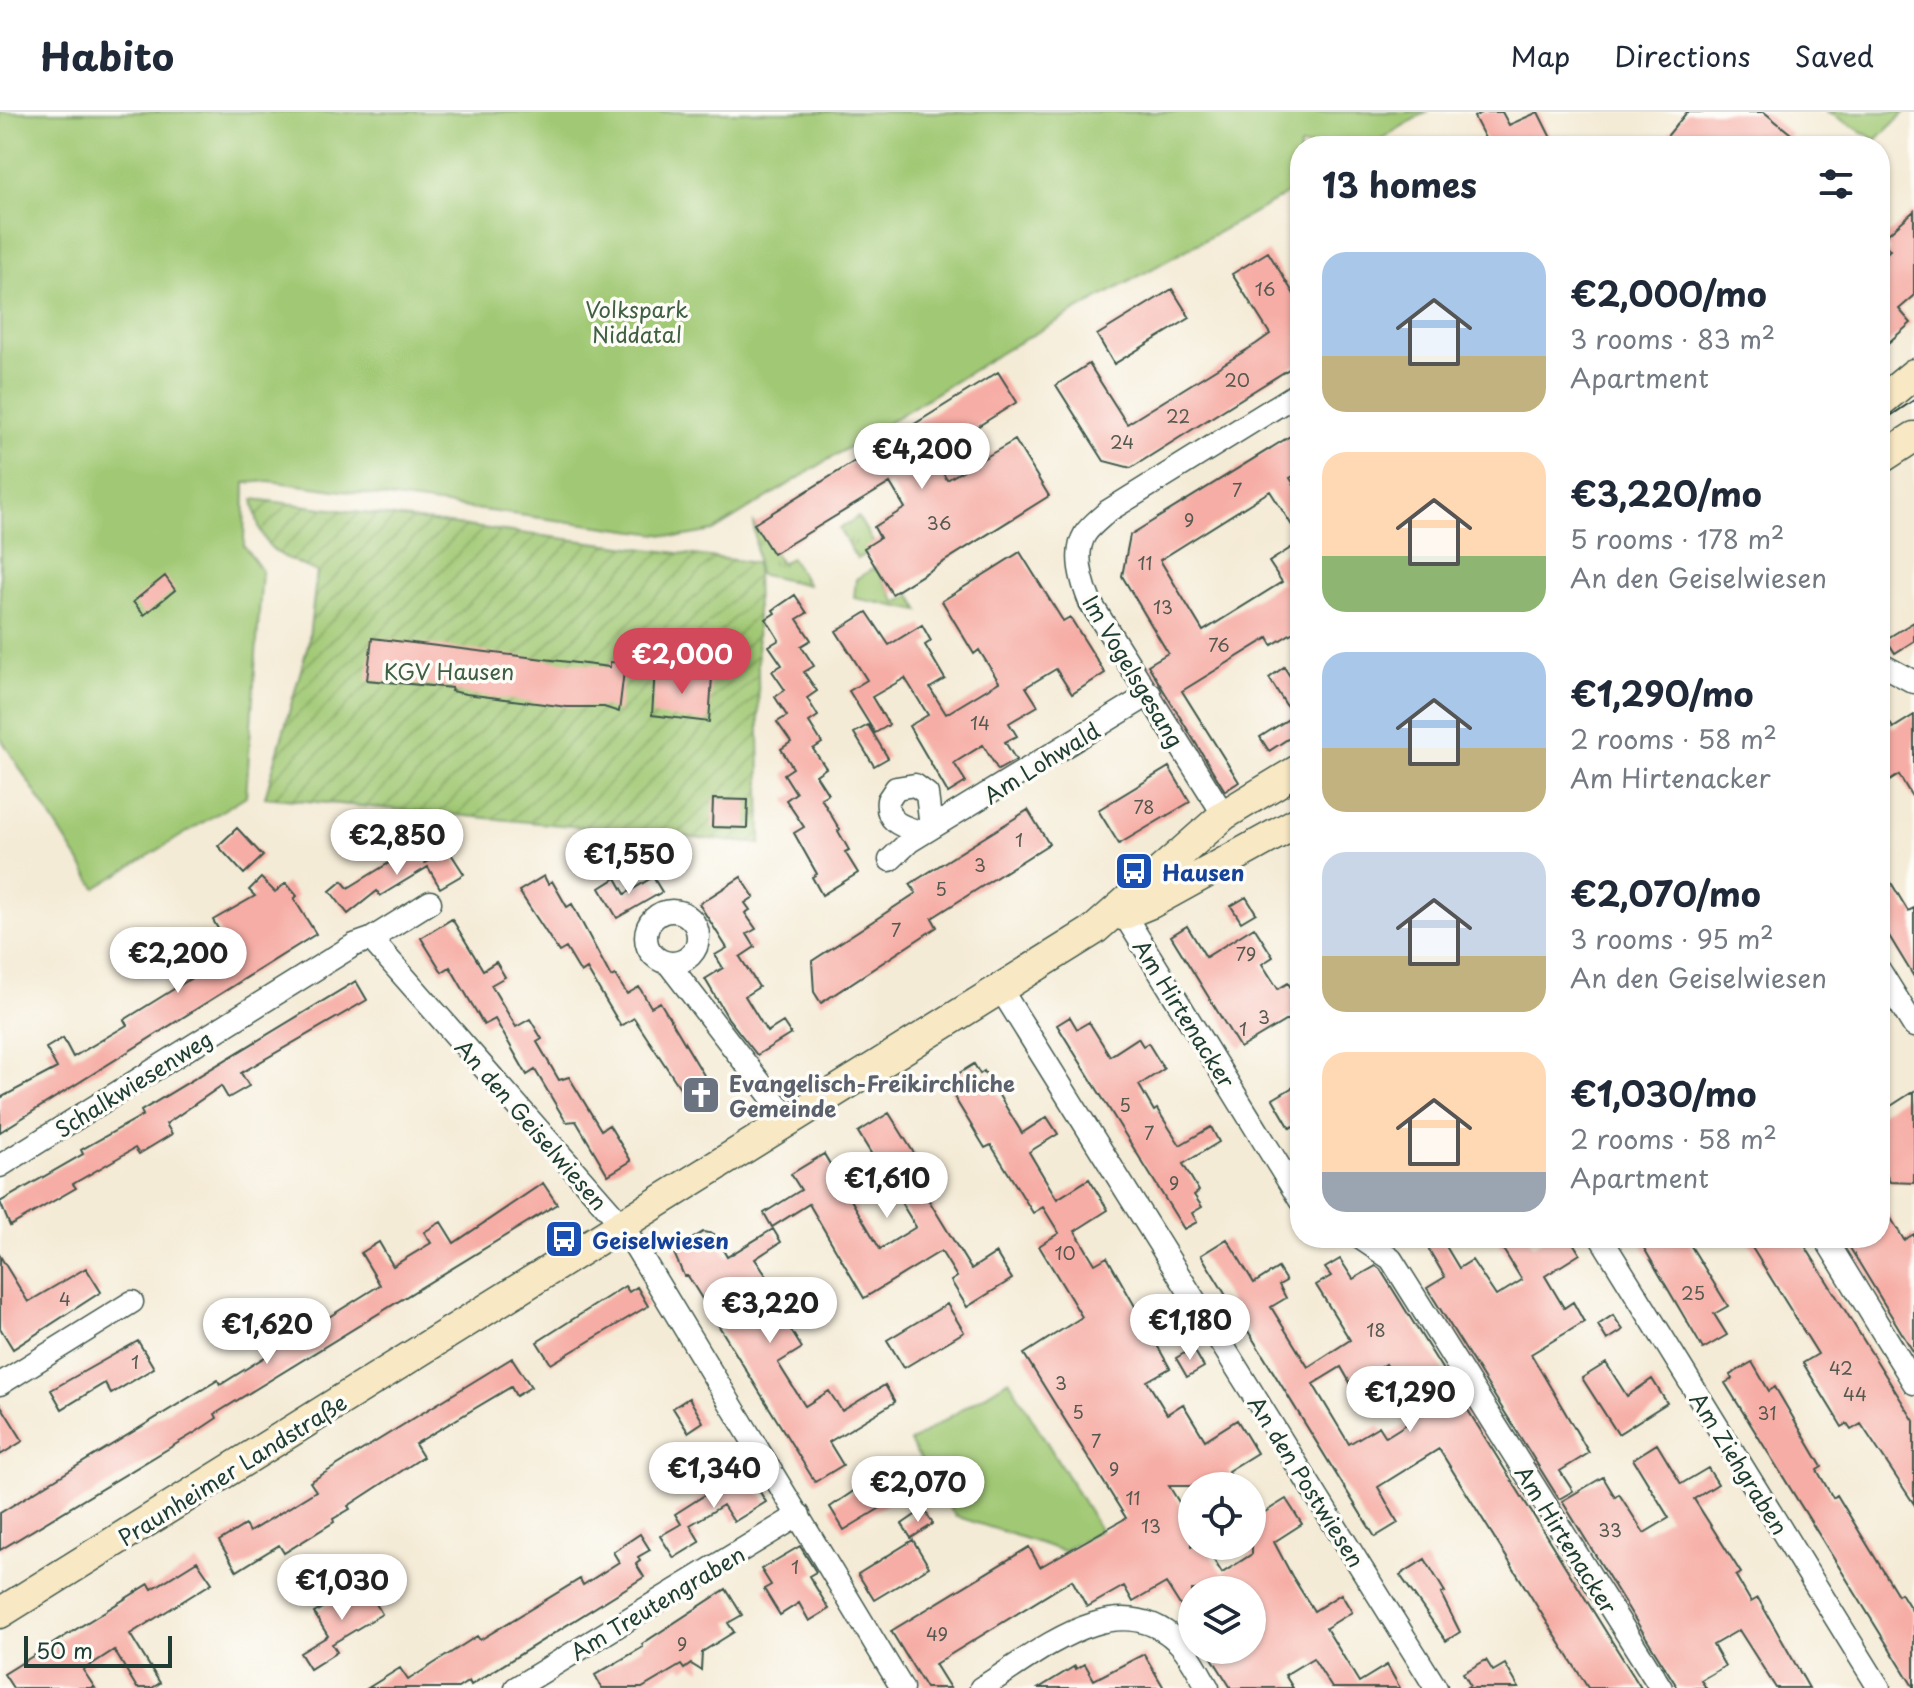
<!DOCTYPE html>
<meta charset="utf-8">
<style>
body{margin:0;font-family:"Playpen Sans",sans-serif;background:#f6f6f7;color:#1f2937;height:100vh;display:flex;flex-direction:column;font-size:30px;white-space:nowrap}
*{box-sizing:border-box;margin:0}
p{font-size:26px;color:#747a83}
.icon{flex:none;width:44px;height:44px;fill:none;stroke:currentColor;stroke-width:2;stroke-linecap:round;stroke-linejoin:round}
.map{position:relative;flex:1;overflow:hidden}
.panel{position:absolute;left:1290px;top:24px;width:600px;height:1112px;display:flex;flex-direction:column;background:#fff;border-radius:32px;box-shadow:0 2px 6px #0004}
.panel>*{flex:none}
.controls{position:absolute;left:1178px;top:1360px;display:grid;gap:16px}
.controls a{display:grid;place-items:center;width:88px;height:88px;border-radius:50%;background:#fff;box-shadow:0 2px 6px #0004;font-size:40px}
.scale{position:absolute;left:24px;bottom:20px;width:148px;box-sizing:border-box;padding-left:8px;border:4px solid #1f3d34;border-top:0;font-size:22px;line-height:28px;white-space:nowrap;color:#1f3d34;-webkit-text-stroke:6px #fdfcf7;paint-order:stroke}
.price{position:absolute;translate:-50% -68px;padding:0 18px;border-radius:28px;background:#fff;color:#222;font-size:26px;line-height:52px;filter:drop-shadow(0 2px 4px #0008)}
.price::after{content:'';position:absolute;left:50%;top:48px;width:24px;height:18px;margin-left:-12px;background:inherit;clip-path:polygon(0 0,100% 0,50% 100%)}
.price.current{background:#d1495b;color:#fff}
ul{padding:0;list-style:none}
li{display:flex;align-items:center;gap:24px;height:200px;padding:0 32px}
li span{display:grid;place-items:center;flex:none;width:224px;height:160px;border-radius:24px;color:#555}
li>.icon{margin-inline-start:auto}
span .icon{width:96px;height:96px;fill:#fffc;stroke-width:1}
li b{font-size:34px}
h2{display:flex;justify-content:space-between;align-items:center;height:96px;padding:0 32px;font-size:34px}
header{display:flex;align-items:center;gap:48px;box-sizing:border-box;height:112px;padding:0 40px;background:#fff;border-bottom:2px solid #e0e1e3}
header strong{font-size:38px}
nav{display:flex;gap:44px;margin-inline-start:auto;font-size:28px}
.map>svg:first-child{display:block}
.grass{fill:url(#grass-tufts);stroke:#608354;stroke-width:2}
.park{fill:#a1c974;stroke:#608354;stroke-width:2}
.garden{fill:url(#garden-furrows);stroke:#608354;stroke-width:2}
.building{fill:#f6ada5;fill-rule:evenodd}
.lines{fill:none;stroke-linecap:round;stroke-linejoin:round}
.lane-casing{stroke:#3f574c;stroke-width:14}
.street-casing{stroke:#3f574c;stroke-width:25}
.secondary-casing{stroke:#3f574c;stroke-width:33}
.lane{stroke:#fff;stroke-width:11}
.street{stroke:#fff;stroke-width:22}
.secondary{stroke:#f8e8c3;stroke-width:30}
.tram{stroke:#1f3d34;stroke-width:2}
.labels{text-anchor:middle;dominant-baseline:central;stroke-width:7;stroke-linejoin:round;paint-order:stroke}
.number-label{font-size:18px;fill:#555950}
.park-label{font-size:22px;fill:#406044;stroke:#fdfcf7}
.street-label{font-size:22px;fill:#1f3d34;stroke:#fdfcf7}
.transit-label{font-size:22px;font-weight:bold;fill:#164399;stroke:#fdfcf7;text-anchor:start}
.worship-label{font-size:22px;font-weight:bold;fill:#5b616d;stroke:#fdfcf7;text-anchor:start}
</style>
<header>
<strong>Habito</strong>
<nav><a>Map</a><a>Directions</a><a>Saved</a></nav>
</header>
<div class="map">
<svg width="1914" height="1576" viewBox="0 0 1914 1576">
<defs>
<pattern id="grass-tufts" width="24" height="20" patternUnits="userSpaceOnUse" patternTransform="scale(2)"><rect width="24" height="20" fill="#a1c974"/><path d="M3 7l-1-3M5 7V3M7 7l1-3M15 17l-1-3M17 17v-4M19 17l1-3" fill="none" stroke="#83a460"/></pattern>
<pattern id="garden-furrows" width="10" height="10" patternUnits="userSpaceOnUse" patternTransform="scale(2)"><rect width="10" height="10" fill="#a1c974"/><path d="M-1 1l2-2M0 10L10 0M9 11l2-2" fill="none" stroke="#83a460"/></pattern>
</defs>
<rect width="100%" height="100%" fill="#fdfcf7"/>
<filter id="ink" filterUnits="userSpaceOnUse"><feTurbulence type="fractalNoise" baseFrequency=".0125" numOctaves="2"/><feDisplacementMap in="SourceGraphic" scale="16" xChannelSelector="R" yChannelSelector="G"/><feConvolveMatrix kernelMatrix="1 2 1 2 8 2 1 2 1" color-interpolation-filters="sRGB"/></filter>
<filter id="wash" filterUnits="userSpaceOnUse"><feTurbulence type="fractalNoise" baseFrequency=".006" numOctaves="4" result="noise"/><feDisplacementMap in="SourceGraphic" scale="32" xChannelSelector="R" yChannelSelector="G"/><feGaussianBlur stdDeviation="1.8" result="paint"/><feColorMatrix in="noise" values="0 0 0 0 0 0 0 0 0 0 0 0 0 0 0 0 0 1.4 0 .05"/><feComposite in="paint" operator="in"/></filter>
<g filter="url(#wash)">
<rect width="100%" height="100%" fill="#f4ebd6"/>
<path class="grass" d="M858,405L876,435L857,447L839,417Z
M754,412L781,451L791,446L808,473L758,462Z
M876,455L897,491L911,483L920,499L854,486L856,467Z"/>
<path class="park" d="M0,0H1426L1369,34H1300V75L1007,237L713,419L680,425L269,369L245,371L244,434L262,459L246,684L96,776L0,625Z
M1828,0H1905L1876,28Z
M1009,1268L1100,1418L1063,1439L955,1404L910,1330Z"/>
<path class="garden" d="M253,387L756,451L761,732L265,685L308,533L317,460C271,439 262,440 253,387Z"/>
<g id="blocks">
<path class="building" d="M1483,0H1502L1509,13L1538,0L1555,34H1489L1474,5Z
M1687,0H1764L1791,22L1783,34H1659Z
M1914,99V184L1899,197L1911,211L1880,238V147L1890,138L1881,128Z
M1268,140L1300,192V250L1131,356L1104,349L1056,273L1089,252L1127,312L1256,232L1270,222L1232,162Z
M1172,177L1190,206L1114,252L1097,223Z
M998,260L1017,290L932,343L947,368L1015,328L1049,384L892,482L864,436L880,426L874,415L905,396L890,371L773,442L754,412Z
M1300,318V360L1290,366L1300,381V426L1270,379L1160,448L1203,519L1282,470L1269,450L1300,430V516L1272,533L1268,526L1182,579L1239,670L1225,679L1148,553L1168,541L1122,464L1130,423Z
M1020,440L1063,509L1070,505L1105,561L1072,582L1056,557L1026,575L1038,594L1009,611L1017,624L1005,630L1016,648L998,658L983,633L954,651L966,670L948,681L909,614L928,603L905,566L872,585L889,613L875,621L849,579L867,568L836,519L867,500L889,533L922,513L931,529L925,533L945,567L930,576L946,602L999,570L979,538L974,542L942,489Z
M165,464L175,478L144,503L133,490Z
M795,483L807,501L797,507L811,528L801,534L814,554L804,560L817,579L807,586L818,604L809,610L822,631L813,637L826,656L816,663L828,682L821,686L840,718L838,719L849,738L845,740L858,761L822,783L812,765L817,762L794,721L804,715L786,688L796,681L784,662L793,656L781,637L791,630L777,610L787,604L775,585L785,578L772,559L782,553L769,534L779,528L766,507L775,501L773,498Z
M1914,510V529L1895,541L1886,527Z
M372,526L610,555V550L625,551L619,600L604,595H567L466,582L451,579L452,576L367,568Z
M1284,555L1300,580V619L1269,639L1260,625L1293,604L1269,566Z
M655,556L671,558V562L712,564L709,610L652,603Z
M1880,595L1893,616L1914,603V688L1899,663L1880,675Z
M868,613L888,646L874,654L854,621Z
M1169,655L1190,690L1119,732L1098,698Z
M713,687L748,688L747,716L712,715Z
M1028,698L1049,732L932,806L937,815L821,891L814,880L812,849L916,781L910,772Z
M237,716L263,744L244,762L218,734Z
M415,735L425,751L448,737L464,762L440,776L428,755L380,784L377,779L348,802L330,779L342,769L348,776Z
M1880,752L1908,799L1914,796V865L1880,809Z
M544,764L548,772L552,769L567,795L572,792L611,865L615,863L627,882L639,875L651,895L660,890L714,980L692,994L634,906L621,914L587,857L581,861L566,836L559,840L519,779Z
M653,765L662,780L617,806L600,776L616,766L625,782Z
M741,765L754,785L745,791L750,798L745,801L756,817L747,822L755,835L740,845L759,875L745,884L767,920L783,910L791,922L757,943L728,906L705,867L723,856L715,843L727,836L699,792Z
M261,766L275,780L286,771L297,784L294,787L316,822L0,1020V986L57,956L46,936L63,926L73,945L127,913L124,908L232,841L213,808L255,784L249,778Z
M1246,785L1256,801L1241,810L1231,794Z
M452,807L483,858L496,850L505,865L491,873L516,915L530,907L542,927L537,930L559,968L569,965L601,1018L609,1013L631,1049L608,1063L576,1009L566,1010L535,958L527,963L495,907L484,913L450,855L442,860L421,826Z
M1187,814L1206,845L1254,815L1273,845L1262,852L1278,877L1288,871L1300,891V900L1240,936L1171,824Z
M356,869L367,888L241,961L249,974L228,986L221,974L166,1012L172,1022L139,1042L135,1036L116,1047L73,1072L76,1076L10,1114L0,1090L83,1042L81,1038L143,1003L141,999Z
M1070,905L1077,917L1089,910L1110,944L1138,926L1143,934L1148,931L1164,957L1139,973L1154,999L1157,997L1180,1033L1211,1015L1219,1030L1183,1052L1199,1079L1194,1083L1202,1095L1192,1101L1197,1110L1184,1117L1057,913Z
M974,952L980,962L984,959L1022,1021L1047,1005L1058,1022L1029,1040L1057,1087L1089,1067L1108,1098L1075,1119L1095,1152L1107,1145L1170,1256L1147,1269L1167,1302L1183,1292L1205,1328L1237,1308L1257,1341L1228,1359L1237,1374H1169L1192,1411V1434H1205L1222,1461L1252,1442V1408L1286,1387L1302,1412L1274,1430L1292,1464L1314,1499L1341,1482L1352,1500L1326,1516L1359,1570L1387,1553L1400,1576H1332L1313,1546L1285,1563L1293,1576H1231L1207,1538H1252V1478H1192V1512L1166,1471L1133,1490L1124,1474L1087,1495L1072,1468L935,1552L950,1576H926L891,1519L1029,1435L1040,1455L1126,1406L1024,1242L1082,1205L1039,1134L1059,1121L1043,1095L1033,1101L991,1033L985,1036L945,970Z
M1300,971V1010L1290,1016L1273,987Z
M1914,979V1071L1890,1070L1880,1052V1001Z
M889,1001L938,1080L928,1087L971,1157L996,1141L1012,1167L967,1195L951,1169L957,1165L941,1139L864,1186L809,1092L772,1115L764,1101L801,1078L791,1062L824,1042L880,1137L916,1115L858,1020Z
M543,1071L557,1092L215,1302L217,1306L196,1320L0,1438V1401L218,1268L220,1273L380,1173L361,1141L379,1130L393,1154L431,1131L424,1120L441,1110L454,1131Z
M1880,1088L1904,1128L1914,1122V1241L1844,1126H1880Z
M773,1117L781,1130L755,1147L786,1193L798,1186L807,1199L787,1212L802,1236L778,1251L805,1294L829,1279L842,1299L885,1273L895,1290L829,1330L843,1353L815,1370L688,1164H684L673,1139L703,1120L714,1122L727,1145Z
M1422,1126H1441L1459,1156L1472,1148L1496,1184L1522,1168L1496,1126H1528L1533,1134L1546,1126H1570L1580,1142L1545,1164L1564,1196L1573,1190L1584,1210L1531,1242L1589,1341L1560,1359L1573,1379L1559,1387L1427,1176L1445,1165Z
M1638,1126H1686L1728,1194L1714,1202L1727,1223L1703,1237Z
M1746,1126H1800L1914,1309V1392L1861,1312L1851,1318L1847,1312L1842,1315L1836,1305L1803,1251L1818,1242Z
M1227,1127L1254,1171L1278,1156L1286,1169L1279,1173L1286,1186L1271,1195L1308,1255L1350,1228L1316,1173L1331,1164L1325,1156L1340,1147L1353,1167L1376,1154L1380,1157L1641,1576H1588L1439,1337L1378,1375L1398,1411L1375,1425L1201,1143ZM1386,1252L1418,1305L1386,1325L1379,1314L1349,1332L1313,1272L1341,1255L1352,1274Z
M0,1144L28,1190L86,1156L101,1180L13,1237L0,1216Z
M625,1174L629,1180L637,1175L648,1194L551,1252L537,1230Z
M947,1192L964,1220L904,1256L887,1228Z
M1613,1203L1623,1218L1607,1228L1598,1213Z
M138,1229L154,1256L111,1282L105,1271L62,1297L51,1278Z
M1193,1236L1204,1255L1187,1265L1176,1246Z
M512,1246L531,1275L516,1284L511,1275L415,1332L423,1345L348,1394L350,1397L333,1407L334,1410L284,1441L279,1433L237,1459L219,1429L245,1413L249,1420L316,1379L310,1370Z
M1752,1250L1769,1279L1775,1275L1822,1355L1817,1358L1833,1386L1837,1383L1898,1483L1901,1481L1914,1502V1576L1725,1271L1732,1267L1730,1263Z
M1606,1251L1627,1284L1652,1267L1667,1291L1618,1322L1582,1266Z
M689,1286L703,1310L688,1320L673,1296Z
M0,1292L23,1329L0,1343Z
M1657,1332L1681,1372L1708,1356L1718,1372L1694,1387L1741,1461L1736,1464L1751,1490L1758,1486L1809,1576H1776L1739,1518L1713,1533L1725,1554L1701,1568L1706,1576H1678L1654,1538L1562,1389L1603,1365L1615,1385L1619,1382L1644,1421L1669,1406L1633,1347Z
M746,1357L766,1390L734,1410L723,1393L707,1403L690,1413L700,1430L674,1446L660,1424L681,1412L675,1402Z
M882,1360L897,1386L844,1418L830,1395Z
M924,1397L933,1412L911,1426L902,1412Z
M640,1422L650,1438L638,1445L640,1449L636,1452L644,1465L471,1573L469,1569L458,1576H368L400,1556L408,1568L477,1524L480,1528L580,1467L583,1473L619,1450L613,1440Z
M913,1428L929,1455L874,1488L858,1462Z
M800,1434L816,1460L809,1464L829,1497L809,1509L799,1491L780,1503L764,1477L771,1473L761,1457Z
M1425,1447L1445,1480L1441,1482L1460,1520L1446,1529L1400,1463Z
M197,1449L212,1471L130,1522L160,1571L152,1576H137L114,1538L83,1558L95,1576H13L4,1562L149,1472L152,1477Z
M364,1471L382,1502L332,1532L337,1540L310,1557L300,1541L328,1524L314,1501Z
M726,1477L742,1503L728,1511L734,1520L702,1540L701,1558L691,1552L684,1557L681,1553L642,1576H602L595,1563L643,1535L642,1532Z
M1144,1542L1164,1576H1039L1075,1554L1076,1557L1085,1552L1094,1568Z
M1486,1548L1493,1559L1505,1552L1519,1576H1466L1470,1573L1463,1561Z"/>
</g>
</g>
<g filter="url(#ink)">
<use href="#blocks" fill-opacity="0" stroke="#3f574c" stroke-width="2"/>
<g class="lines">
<defs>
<path id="lane" d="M1791,34L1795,29"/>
<path id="street" d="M1880,552L1914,570
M1224,703L1090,490C1082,470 1073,442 1085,422C1090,414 1101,406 1108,399L1300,280
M923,721C905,715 885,712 888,688L896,676L915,673L927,682L931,716
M890,748L910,729L1150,582
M1120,796L1300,1088
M646 825a26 26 0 1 1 52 0a26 26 0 1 1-52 0Z
M371,827L623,1114L902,1576
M668,851L789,1008
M1880,859L1914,914
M1000,876L1436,1576
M0,1054L354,833L371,827L430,790
M1360,1126L1391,1147L1661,1576
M1601,1126L1879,1576
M1825,1126L1914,1271
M0,1272L132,1190
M516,1576L799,1403
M981,1576C1036,1543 1116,1470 1178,1530C1191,1543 1199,1561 1208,1576"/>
<path id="secondary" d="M1880,290L1914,262
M1880,347L1914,325
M1122,803L1151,791L1300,709
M0,1501L1094,818L1224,703L1300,657"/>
</defs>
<use href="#lane" class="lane-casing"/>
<use href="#street" class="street-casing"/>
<use href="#secondary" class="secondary-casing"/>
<use href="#lane" class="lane"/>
<use href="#street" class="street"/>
<use href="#secondary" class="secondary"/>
<path class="tram" d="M1880,311L1914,288
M1290,680L1300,674"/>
</g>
</g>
<defs>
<symbol id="bus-square" viewBox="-11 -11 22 22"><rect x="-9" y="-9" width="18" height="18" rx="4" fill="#1a4fb4" stroke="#fdfcf7"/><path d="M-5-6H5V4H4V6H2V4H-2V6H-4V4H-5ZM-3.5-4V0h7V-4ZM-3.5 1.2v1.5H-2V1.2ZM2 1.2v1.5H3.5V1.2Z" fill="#fff"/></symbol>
<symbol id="church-square" viewBox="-11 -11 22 22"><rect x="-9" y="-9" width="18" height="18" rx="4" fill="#6b7280" stroke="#fdfcf7"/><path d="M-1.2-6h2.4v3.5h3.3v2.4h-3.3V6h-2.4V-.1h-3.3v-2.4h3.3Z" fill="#fff"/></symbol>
</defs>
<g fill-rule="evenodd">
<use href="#bus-square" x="1112" y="737" width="44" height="44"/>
<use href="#church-square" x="679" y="961" width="44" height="44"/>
<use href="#bus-square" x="542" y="1105" width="44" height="44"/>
</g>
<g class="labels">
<g class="number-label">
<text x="1265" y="176">16</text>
<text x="1237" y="267">20</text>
<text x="1178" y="303">22</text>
<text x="1122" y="329">24</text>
<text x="1237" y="377">7</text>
<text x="1189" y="407">9</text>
<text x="939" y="410">36</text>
<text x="1145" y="450">11</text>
<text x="1163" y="494">13</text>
<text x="1219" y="532">76</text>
<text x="980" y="610">14</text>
<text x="1144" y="694">78</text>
<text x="1019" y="727">1</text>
<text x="980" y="752">3</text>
<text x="941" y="776">5</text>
<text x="896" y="817">7</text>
<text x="1246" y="841">79</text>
<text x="1264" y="904">3</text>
<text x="1243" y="916">1</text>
<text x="1125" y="992">5</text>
<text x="1149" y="1020">7</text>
<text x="1174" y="1070">9</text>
<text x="1065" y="1140">10</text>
<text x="1693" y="1180">25</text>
<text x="65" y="1186">4</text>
<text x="1376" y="1217">18</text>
<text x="135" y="1249">1</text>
<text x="1841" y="1255">42</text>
<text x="1061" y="1270">3</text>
<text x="1855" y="1281">44</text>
<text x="1078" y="1299">5</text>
<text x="1767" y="1300">31</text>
<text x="1096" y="1328">7</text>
<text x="1114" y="1356">9</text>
<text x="1133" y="1385">11</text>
<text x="1151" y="1413">13</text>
<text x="1610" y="1417">33</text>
<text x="795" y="1454">1</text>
<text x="937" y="1521">49</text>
<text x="682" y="1531">9</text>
</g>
<g class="park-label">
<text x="637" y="196">Volkspark<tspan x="637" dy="25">Niddatal</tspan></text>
<text x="449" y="558">KGV Hausen</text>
</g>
<g class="street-label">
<text transform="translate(1134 559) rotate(59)">Im Vogelsgesang</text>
<text transform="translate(1041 650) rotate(-32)">Am Lohwald</text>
<text transform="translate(1185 901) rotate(58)">Am Hirtenacker</text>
<text transform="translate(133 971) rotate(-32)">Schalkwiesenweg</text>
<text transform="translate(532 1012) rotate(49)">An den Geiselwiesen</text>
<text transform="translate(1740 1351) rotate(58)">Am Ziehgraben</text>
<text transform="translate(232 1357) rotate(-32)">Praunheimer Landstraße</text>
<text transform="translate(1307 1369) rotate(58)">An den Postwiesen</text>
<text transform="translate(1567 1427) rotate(58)">Am Hirtenacker</text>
<text transform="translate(657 1490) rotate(-31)">Am Treutengraben</text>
</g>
<g class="transit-label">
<text x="1162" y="759">Hausen</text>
<text x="592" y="1127">Geiselwiesen</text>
</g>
<g class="worship-label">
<text x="729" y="970">Evangelisch-Freikirchliche<tspan x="729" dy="25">Gemeinde</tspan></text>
</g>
</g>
</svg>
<div class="controls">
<a><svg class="icon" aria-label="locate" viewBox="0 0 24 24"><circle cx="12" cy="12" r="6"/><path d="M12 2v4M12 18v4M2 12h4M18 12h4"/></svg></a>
<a><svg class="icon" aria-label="layers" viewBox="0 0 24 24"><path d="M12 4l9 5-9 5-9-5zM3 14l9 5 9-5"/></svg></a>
</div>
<div class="scale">50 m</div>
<b class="price" style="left:922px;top:379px">€4,200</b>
<b class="price current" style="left:682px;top:584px">€2,000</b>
<b class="price" style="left:397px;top:765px">€2,850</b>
<b class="price" style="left:629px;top:784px">€1,550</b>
<b class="price" style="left:178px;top:883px">€2,200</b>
<b class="price" style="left:887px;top:1108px">€1,610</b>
<b class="price" style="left:770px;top:1233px">€3,220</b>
<b class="price" style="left:1190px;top:1250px">€1,180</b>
<b class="price" style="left:267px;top:1254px">€1,620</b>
<b class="price" style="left:1410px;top:1322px">€1,290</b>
<b class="price" style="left:714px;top:1398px">€1,340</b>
<b class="price" style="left:918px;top:1412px">€2,070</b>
<b class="price" style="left:342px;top:1510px">€1,030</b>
<section class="panel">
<h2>13 homes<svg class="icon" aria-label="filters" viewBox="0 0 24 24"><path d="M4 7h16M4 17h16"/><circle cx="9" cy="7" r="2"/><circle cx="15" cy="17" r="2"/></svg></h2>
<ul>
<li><span style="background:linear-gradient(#a9c7e8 65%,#c2b280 0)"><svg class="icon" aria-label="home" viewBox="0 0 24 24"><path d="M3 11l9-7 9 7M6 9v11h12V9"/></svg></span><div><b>€2,000/mo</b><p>3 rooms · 83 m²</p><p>Apartment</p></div></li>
<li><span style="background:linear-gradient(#ffd9b3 65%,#8fb573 0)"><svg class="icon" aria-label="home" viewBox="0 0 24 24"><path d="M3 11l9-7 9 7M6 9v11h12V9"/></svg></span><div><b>€3,220/mo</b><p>5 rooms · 178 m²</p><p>An den Geiselwiesen</p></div></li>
<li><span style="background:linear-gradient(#a9c7e8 60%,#c2b280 0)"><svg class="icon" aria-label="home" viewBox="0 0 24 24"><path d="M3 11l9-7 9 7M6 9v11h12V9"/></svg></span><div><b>€1,290/mo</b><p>2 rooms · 58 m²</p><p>Am Hirtenacker</p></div></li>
<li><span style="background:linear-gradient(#c9d6e8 65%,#c2b280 0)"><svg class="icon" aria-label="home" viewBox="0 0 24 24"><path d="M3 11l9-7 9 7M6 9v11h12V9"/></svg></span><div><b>€2,070/mo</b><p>3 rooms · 95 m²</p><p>An den Geiselwiesen</p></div></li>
<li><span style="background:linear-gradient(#ffd9b3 75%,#9aa5b1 0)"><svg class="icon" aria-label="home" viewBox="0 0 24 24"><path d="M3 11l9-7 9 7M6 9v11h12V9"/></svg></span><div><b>€1,030/mo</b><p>2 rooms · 58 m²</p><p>Apartment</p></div></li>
</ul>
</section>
</div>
